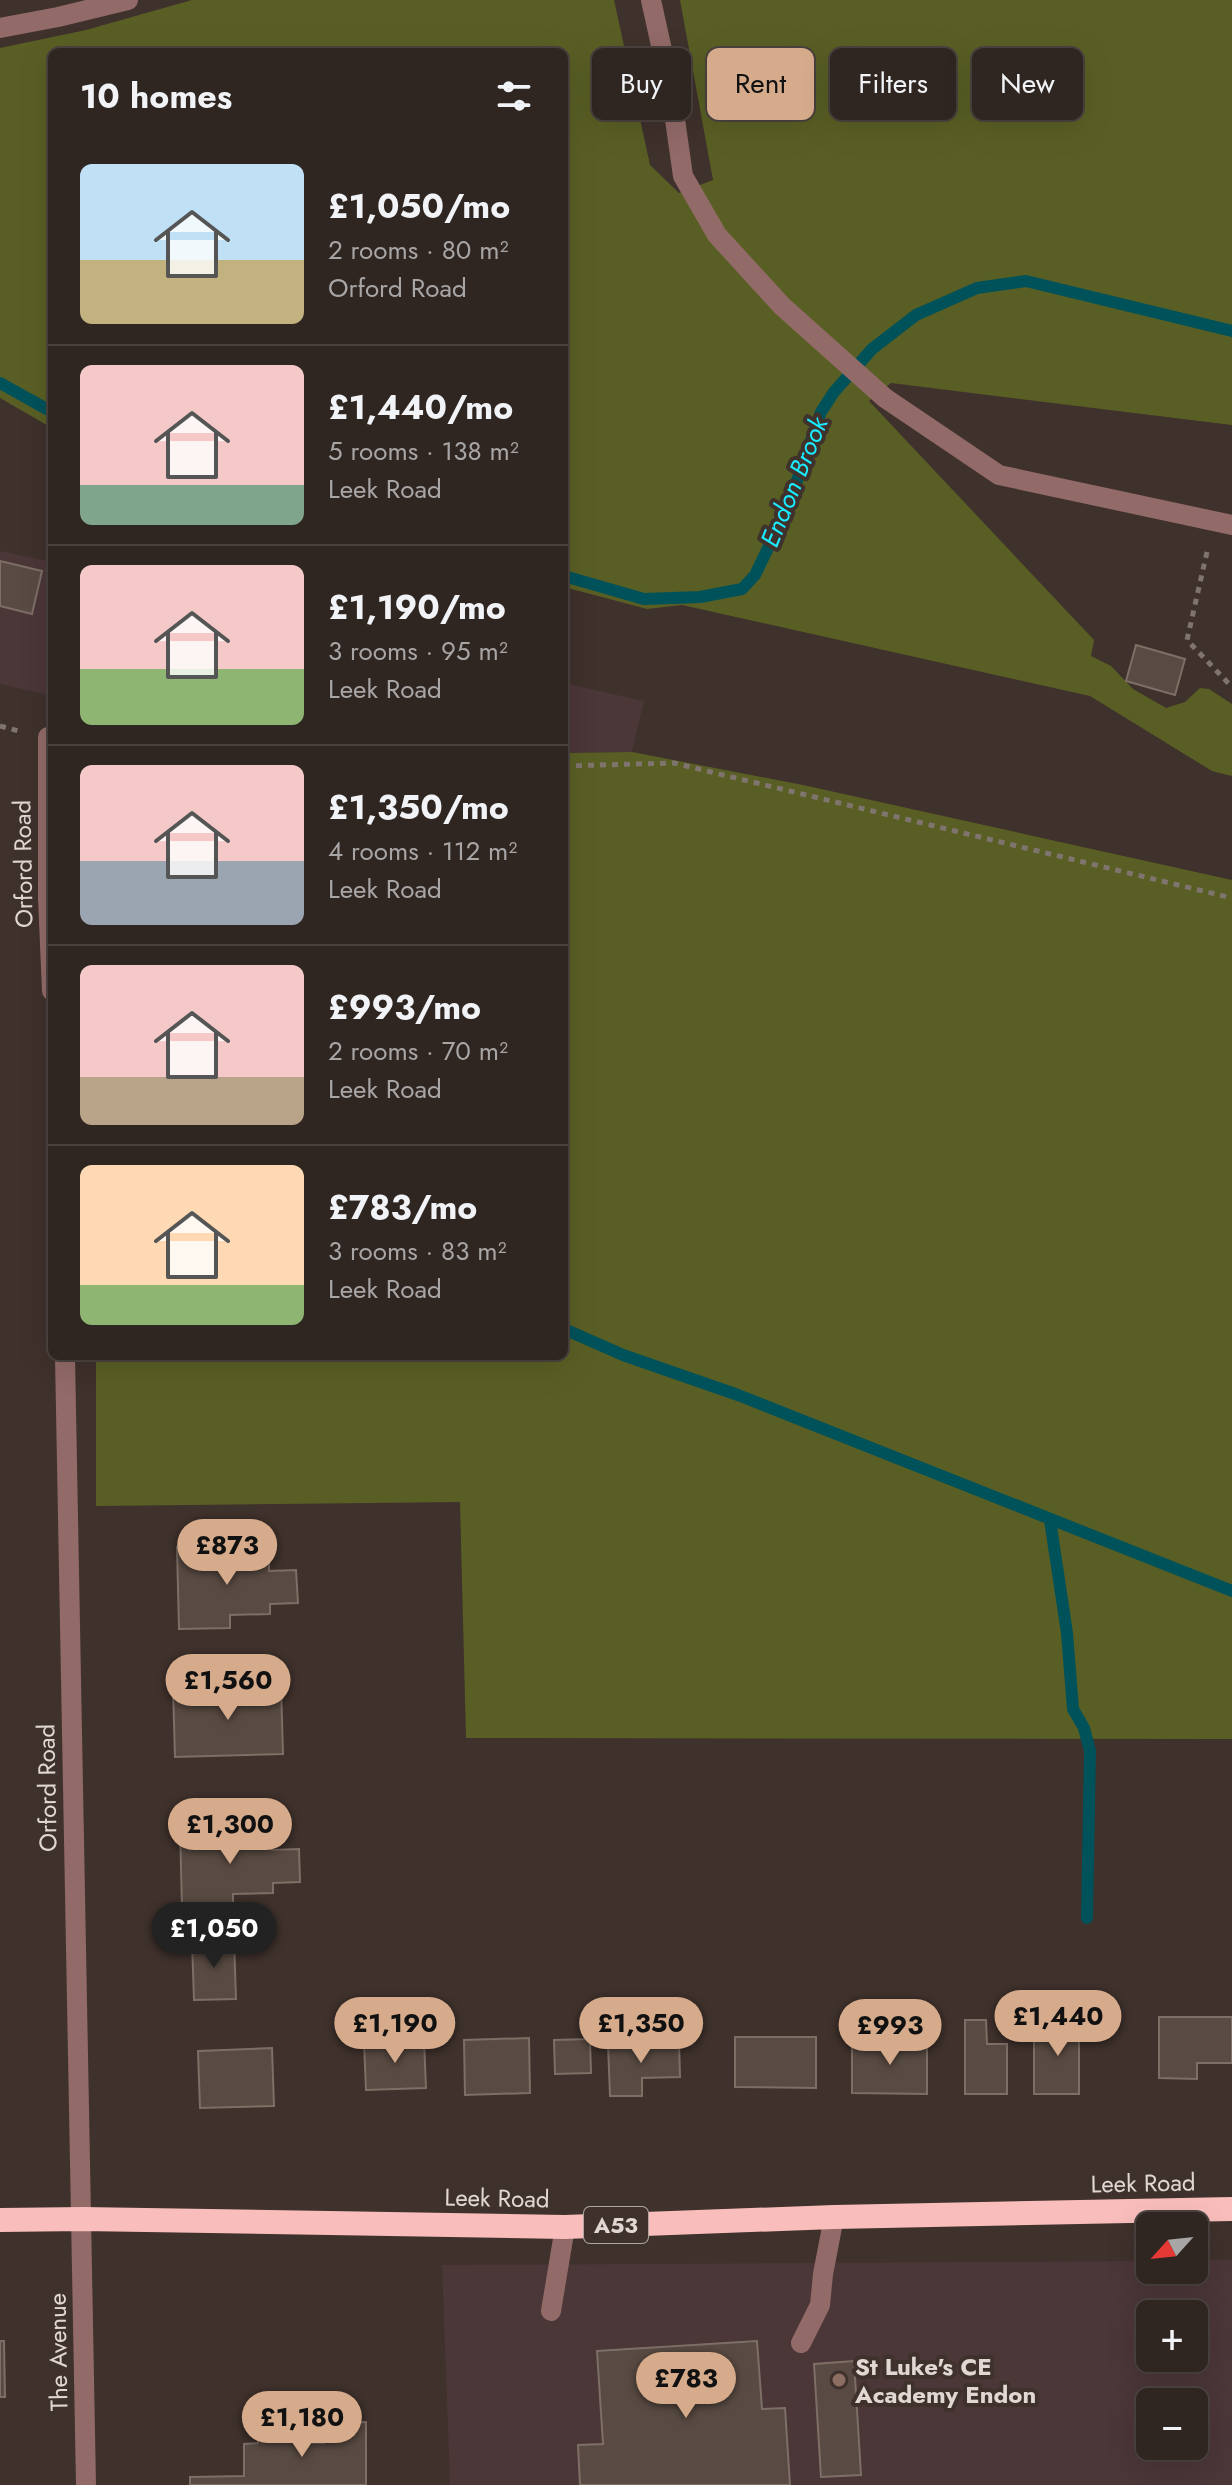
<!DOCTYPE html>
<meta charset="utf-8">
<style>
body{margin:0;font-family:Jost,sans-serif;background:#372d2a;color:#f1f3f6;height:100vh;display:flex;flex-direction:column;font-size:30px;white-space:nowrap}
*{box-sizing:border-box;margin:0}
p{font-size:26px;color:#a7a5a5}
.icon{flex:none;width:44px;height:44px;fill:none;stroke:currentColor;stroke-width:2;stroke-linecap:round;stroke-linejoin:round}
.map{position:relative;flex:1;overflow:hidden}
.side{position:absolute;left:48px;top:48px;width:520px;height:1312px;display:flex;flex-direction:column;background:#2f2521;border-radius:12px;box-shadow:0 8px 32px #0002,0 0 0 2px #4a423f}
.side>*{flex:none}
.banner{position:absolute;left:592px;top:48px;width:520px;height:72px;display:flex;gap:16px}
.needle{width:52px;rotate:243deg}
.fabs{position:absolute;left:1136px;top:2212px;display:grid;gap:16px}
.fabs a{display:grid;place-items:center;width:72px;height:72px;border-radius:12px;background:#2f2521;box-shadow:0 8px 32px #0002,0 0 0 2px #4a423f;font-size:40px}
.price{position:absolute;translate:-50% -68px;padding:0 18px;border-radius:28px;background:#d6ab8b;color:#111;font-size:26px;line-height:52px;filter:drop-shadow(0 2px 4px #0008)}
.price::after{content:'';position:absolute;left:50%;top:48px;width:24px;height:18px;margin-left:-12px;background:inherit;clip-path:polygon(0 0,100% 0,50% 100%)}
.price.active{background:#222;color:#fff}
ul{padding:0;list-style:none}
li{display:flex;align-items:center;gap:24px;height:200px;padding:0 32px}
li+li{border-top:2px solid #4a423f}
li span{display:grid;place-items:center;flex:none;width:224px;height:160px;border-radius:12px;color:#555}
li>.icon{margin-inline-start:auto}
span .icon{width:96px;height:96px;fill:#fffc;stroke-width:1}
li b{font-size:34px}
h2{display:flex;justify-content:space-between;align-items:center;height:96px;padding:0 32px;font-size:34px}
.chip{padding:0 28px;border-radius:12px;background:#2f2521;box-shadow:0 8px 32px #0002,0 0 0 2px #4a423f;font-size:28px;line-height:72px}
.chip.active{background:#d6ab8b;color:#111}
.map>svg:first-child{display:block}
.commercial{fill:#4b3638;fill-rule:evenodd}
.green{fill:#595f24}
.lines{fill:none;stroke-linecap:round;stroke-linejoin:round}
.stream{stroke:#00525a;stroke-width:12}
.building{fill:#594b43;stroke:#7d6f66;stroke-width:2}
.path{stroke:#80746f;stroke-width:5;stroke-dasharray:6 6;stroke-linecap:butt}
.minor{stroke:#926a68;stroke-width:20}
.highway{stroke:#f9bebb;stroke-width:24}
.education-dot{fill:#8d6e63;stroke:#3f312c;stroke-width:3}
.labels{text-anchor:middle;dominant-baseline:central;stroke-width:8;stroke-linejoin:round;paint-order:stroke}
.shield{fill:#3f312c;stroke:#b0a6a2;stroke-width:2}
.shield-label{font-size:22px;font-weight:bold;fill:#e1d8d4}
.street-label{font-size:24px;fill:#e1d8d4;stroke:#3f312c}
.poi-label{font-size:24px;font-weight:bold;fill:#e1d8d4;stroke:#3f312c;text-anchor:start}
.water-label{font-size:26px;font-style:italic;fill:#1bebff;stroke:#3f312c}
</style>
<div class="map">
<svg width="1232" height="2485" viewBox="0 0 1232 2485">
<rect width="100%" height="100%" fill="#3f312c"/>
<path class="commercial" d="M0,551L52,562V696L0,684Z
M564,683L644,701L632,752L564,753Z
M1194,2260H1232V2485H450L442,2265L1150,2261V2270H1194ZM1150,2314H1194V2358H1150ZM1150,2402H1194V2446H1150Z"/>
<path class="green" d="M192,0H614L650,165L679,193L713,180L680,0H1232V425L891,383L869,401L1094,640L1091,656L1111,666L1133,689L1166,708L1185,702L1200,688L1209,689L1232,704V776L1212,771L1090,696L682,605L647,609L564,587V52H52V428L0,398V48L86,30Z
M632,752L803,785L1232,880V1739L466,1738L460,1502L96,1506V1356H564V753Z"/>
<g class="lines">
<path class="stream" d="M0,383L52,412
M564,576L644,599L700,597L742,589L755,575L787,509L821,412L834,392L872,349L916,315L977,288L1026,281L1232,331
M564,1329L623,1355L738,1395L1232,1591
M1050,1520L1067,1633L1073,1709L1084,1728L1090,1751L1087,1918"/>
</g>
<path class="building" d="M0,561L42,571L32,614L0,606Z
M1136,645L1185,659L1175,695L1126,681Z
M228,1546V1560L269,1559V1571L296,1570L298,1603L270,1604V1614L230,1615V1628L179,1629L177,1547Z
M281,1686L283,1754L175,1757L173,1689Z
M231,1825V1839L271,1838L272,1850L299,1849L300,1882L273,1883V1893L233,1894V1907L182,1909L180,1826Z
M234,1939L236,1999L194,2000L192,1941Z
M1050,2016H1079V2094H1034V2039H1051Z
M1159,2017H1232V2063H1197V2079L1159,2078Z
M965,2020H986L987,2044H1007V2094H965Z
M735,2037H816V2088L735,2087Z
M529,2038L530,2093L465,2095L464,2040Z
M590,2039L591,2073L555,2074L554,2040Z
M424,2040L426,2088L366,2090L364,2042Z
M852,2040H927V2094L852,2093Z
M679,2042L680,2077L642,2078V2096H610L608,2044Z
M272,2048L274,2106L200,2108L198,2051Z
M0,2341H4L5,2397H0Z
M757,2341L762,2409L785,2408L790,2485H580L578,2445L603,2444L597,2351Z
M854,2361L861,2475L821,2477L814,2364Z
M366,2422V2485H190V2477L244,2476V2444L258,2443V2430L295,2429L296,2443H324L323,2423Z"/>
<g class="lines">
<path class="path" d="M1207,552L1187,640L1232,687
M0,726L19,731
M564,766L674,763L1232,898"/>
<path class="minor" d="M651,0L671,91L683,176L717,235L782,306L885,398L999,475L1232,525
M0,28L58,17L128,0
M48,737V898L52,991
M65,1356L86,2485
M551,2311L565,2227
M801,2343L820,2305L823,2274L834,2217"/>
<path class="highway" d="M0,2220L83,2219L565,2227L834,2217L1232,2209"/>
</g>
<circle class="education-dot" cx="839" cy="2380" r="8"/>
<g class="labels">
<rect class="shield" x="584" y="2207" width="64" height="36" rx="6"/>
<g class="shield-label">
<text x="616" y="2225">A53</text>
</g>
<g class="street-label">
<text transform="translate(23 864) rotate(-91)">Orford Road</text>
<text transform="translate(47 1788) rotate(-91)">Orford Road</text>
<text transform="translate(1143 2183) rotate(-1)">Leek Road</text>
<text transform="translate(497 2198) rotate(1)">Leek Road</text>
<text transform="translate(58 2352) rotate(-91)">The Avenue</text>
</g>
<g class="poi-label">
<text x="855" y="2366">St Luke's CE<tspan x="855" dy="28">Academy Endon</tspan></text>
</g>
<g class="water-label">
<text transform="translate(794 482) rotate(-68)">Endon Brook</text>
</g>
</g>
</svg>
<div class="fabs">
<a><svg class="needle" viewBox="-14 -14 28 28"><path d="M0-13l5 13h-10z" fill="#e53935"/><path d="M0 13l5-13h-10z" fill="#a7a5a5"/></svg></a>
<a>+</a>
<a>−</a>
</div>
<b class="price" style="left:227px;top:1587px">£873</b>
<b class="price" style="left:228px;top:1722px">£1,560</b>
<b class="price" style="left:230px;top:1866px">£1,300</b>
<b class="price active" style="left:214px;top:1970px">£1,050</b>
<b class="price" style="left:1058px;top:2058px">£1,440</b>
<b class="price" style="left:395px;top:2065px">£1,190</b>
<b class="price" style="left:641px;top:2065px">£1,350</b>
<b class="price" style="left:890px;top:2067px">£993</b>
<b class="price" style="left:686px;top:2420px">£783</b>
<b class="price" style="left:302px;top:2459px">£1,180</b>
<div class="banner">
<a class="chip">Buy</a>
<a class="chip active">Rent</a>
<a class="chip">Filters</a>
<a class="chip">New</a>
</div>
<section class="side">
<h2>10 homes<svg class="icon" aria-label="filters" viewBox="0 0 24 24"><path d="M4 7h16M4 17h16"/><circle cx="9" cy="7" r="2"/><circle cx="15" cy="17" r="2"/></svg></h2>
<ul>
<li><span style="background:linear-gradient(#bfe0f5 60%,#c2b280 0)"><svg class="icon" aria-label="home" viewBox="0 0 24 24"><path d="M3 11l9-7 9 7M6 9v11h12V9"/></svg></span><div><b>£1,050/mo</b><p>2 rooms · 80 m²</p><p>Orford Road</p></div></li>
<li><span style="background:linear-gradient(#f6c9c9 75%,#7fa58c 0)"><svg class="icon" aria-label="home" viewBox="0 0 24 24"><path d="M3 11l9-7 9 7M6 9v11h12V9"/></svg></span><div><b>£1,440/mo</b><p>5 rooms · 138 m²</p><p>Leek Road</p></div></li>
<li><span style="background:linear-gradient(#f6c9c9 65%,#8fb573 0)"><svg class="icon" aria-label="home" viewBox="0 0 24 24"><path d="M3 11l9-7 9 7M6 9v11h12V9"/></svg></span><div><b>£1,190/mo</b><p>3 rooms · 95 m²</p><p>Leek Road</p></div></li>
<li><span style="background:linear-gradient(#f6c9c9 60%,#9aa5b1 0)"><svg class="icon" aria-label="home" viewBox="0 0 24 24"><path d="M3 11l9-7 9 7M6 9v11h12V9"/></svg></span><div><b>£1,350/mo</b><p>4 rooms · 112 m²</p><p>Leek Road</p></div></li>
<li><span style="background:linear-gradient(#f6c9c9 70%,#b9a48a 0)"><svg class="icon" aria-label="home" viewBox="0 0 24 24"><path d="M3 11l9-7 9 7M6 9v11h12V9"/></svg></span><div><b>£993/mo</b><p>2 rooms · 70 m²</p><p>Leek Road</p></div></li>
<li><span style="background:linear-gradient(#ffd9b3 75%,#8fb573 0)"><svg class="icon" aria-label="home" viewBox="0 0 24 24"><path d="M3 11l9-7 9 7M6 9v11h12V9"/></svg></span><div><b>£783/mo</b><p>3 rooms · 83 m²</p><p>Leek Road</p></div></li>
</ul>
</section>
</div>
